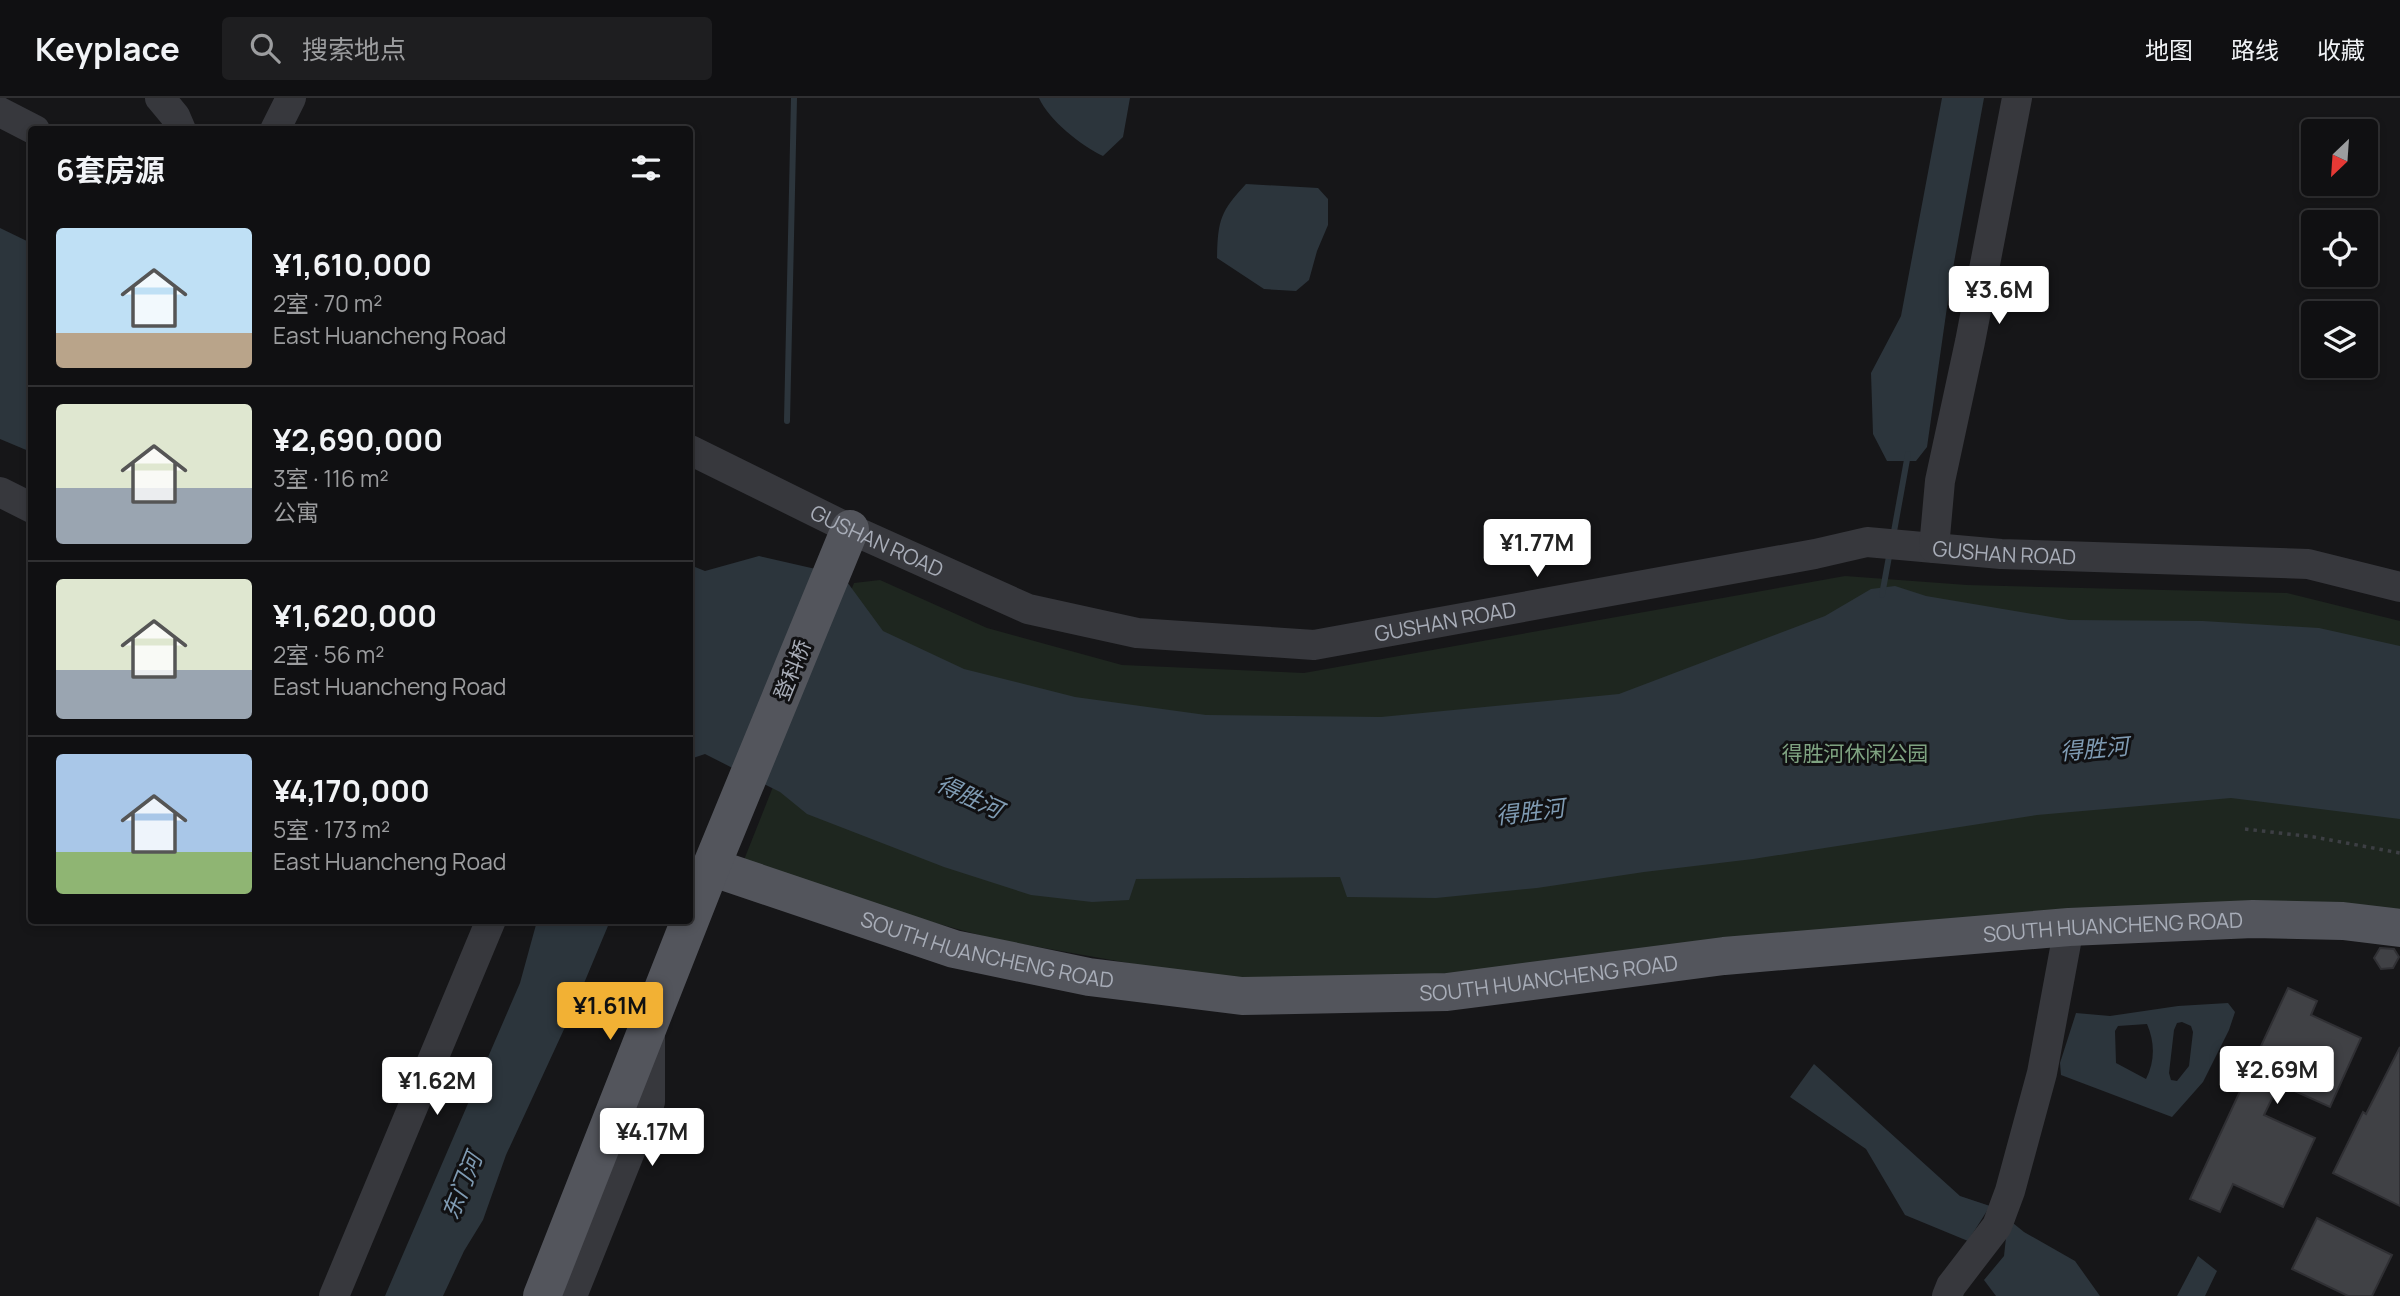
<!DOCTYPE html>
<html lang="zh">
<meta charset="utf-8">
<style>
body{margin:0;font-family:Manrope,"Noto Sans SC",sans-serif;background:#1e1e20;color:#f1f3f6;height:100vh;display:flex;flex-direction:column;font-size:26px;white-space:nowrap}
*{box-sizing:border-box;margin:0}
p{font-size:23px;color:#9c9d9f}
.icon{flex:none;width:38px;height:38px;fill:none;stroke:currentColor;stroke-width:2;stroke-linecap:round;stroke-linejoin:round}
.map{position:relative;flex:1;overflow:hidden}
.sheet{position:absolute;left:28px;top:28px;width:665px;height:798px;display:flex;flex-direction:column;background:#101012;border-radius:7px;box-shadow:0 4px 10px #0003,0 0 0 2px #303032}
.sheet>*{flex:none}
.needle{width:46px;rotate:205deg}
.fabs{position:absolute;left:2301px;top:21px;display:grid;gap:14px}
.fabs a{display:grid;place-items:center;width:77px;height:77px;border-radius:7px;background:#101012;box-shadow:0 4px 10px #0003,0 0 0 2px #303032;font-size:35px}
.price{position:absolute;translate:-50% -60px;padding:0 16px;border-radius:7px;background:#fff;color:#222;font-size:23px;line-height:46px;filter:drop-shadow(0 2px 4px #0008)}
.price::after{content:'';position:absolute;left:50%;top:42px;width:21px;height:16px;margin-left:-10px;background:inherit;clip-path:polygon(0 0,100% 0,50% 100%)}
.price.active{background:#f2b134;color:#111}
ul{padding:0;list-style:none}
li{display:flex;align-items:center;gap:21px;height:175px;padding:0 28px}
li+li{border-top:2px solid #303032}
li span{display:grid;place-items:center;flex:none;width:196px;height:140px;border-radius:7px;color:#555}
li>.icon{margin-inline-start:auto}
span .icon{width:84px;height:84px;fill:#fffc;stroke-width:1}
li b{font-size:30px}
h2{display:flex;justify-content:space-between;align-items:center;height:84px;padding:0 28px;font-size:30px}
header{display:flex;align-items:center;gap:42px;box-sizing:border-box;height:98px;padding:0 35px;background:#101012;border-bottom:2px solid #303032}
header strong{font-size:33px}
nav{display:flex;gap:38px;margin-inline-start:auto;font-size:24px}
.search{width:490px;height:63px;background:#1e1e20;display:flex;align-items:center;gap:18px;box-sizing:border-box;padding:0 24px;border-radius:7px;color:#9c9d9f;font-size:26px}
.map>svg:first-child{display:block}
.green{fill:#1e261f}
.water{fill:#2c353c;fill-rule:evenodd}
.lines{fill:none;stroke-linecap:round;stroke-linejoin:round}
.stream{stroke:#2c353c;stroke-width:6}
.building{fill:#404145;stroke:#303034;stroke-width:2}
.path{stroke:#3d3f44;stroke-width:3.5;stroke-dasharray:3.5 5;stroke-linecap:butt}
.minor{stroke:#37383d;stroke-width:30}
.major{stroke:#53555c;stroke-width:38}
.labels{text-anchor:middle;dominant-baseline:central;stroke-width:6;stroke-linejoin:round;paint-order:stroke}
.street-label{font-size:21px;fill:#a8adb8;stroke:#111113}
.park-label{font-size:21px;fill:#7fa381;stroke:#111113}
.water-label{font-size:23px;font-style:italic;fill:#7f9bb3;stroke:#111113}
</style>
<header>
<strong>Keyplace</strong>
<div class="search"><svg class="icon" aria-label="search" viewBox="0 0 24 24"><circle cx="10" cy="10" r="6"/><path d="M15 15l6 6"/></svg>搜索地点</div>
<nav><a>地图</a><a>路线</a><a>收藏</a></nav>
</header>
<div class="map">
<svg width="2400" height="1198" viewBox="0 0 2400 1198">
<rect width="100%" height="100%" fill="#161618"/>
<path class="green" d="M1845,478L1967,487L2287,495L2400,523V814L1472,874L1246,886L994,841L740,772L854,485L880,482L987,530L1122,567L1304,575Z"/>
<path class="water" d="M1039,0H1130L1123,39L1103,58C1081,48 1049,22 1039,0Z
M1942,0H1984L1951,181L1927,349L1916,363H1887L1873,336L1871,275L1901,218Z
M1246,86L1318,90L1328,101V127L1317,153L1309,182L1296,193L1264,191L1217,160C1218,122 1220,114 1246,86Z
M0,130L31,145V354L0,341Z
M759,458L842,477L883,533L964,571L1075,599L1206,617L1381,619L1619,596L1825,518L1871,491L1895,488L1926,498L2069,522L2203,523L2319,530L2400,548V721L2231,700L2037,717L1753,761L1644,774L1537,790L1436,800L1347,799L1340,779L1136,781L1129,802L1092,804L1031,797L944,769L807,716L780,694L705,656L690,661V467L705,473Z
M537,823H610L572,914L506,1057L483,1122L464,1153L443,1198H385L520,885Z
M2228,905L2235,914L2229,932L2203,984L2172,1019L2061,977L2060,965L2076,915L2110,918L2178,908ZM2182,924L2191,928L2193,934L2189,968L2177,983L2171,982L2169,975L2174,932L2177,925ZM2147,926C2155,944 2155,964 2146,981L2116,965L2115,933L2118,928Z
M1814,966L1960,1098L1990,1108L1968,1143L1905,1117L1866,1051L1790,999Z
M2008,1121L2024,1134L2075,1163L2100,1198H1996L1984,1182L2004,1158Z
M2198,1158L2217,1173L2205,1198H2177Z"/>
<g class="lines">
<path class="stream" d="M787,323L794,0
M1893,439L1908,356
M1882,497L1890,453"/>
</g>
<path class="building" d="M2380,850L2394,851L2399,859L2393,870L2381,871L2374,860Z
M2288,890L2317,903L2311,917L2361,940L2330,1009L2279,986L2264,1017L2315,1040L2283,1109L2233,1086L2220,1114L2190,1101Z
M2400,949V1108L2333,1075L2363,1014L2366,1016Z
M2317,1120L2392,1157L2372,1198H2348L2292,1171Z"/>
<g class="lines">
<path class="path" d="M2245,731L2314,739L2400,755"/>
<g class="minor">
<path d="M160,0L175,18L181,32"/>
<path d="M0,14L35,32"/>
<path d="M275,32L291,0"/>
<path id="s1" d="M690,352L850,431L1028,511L1137,535L1314,547L1815,456L1867,444L2001,456L2308,466L2400,489"/>
<path d="M0,394L32,410"/>
<path d="M1934,450L1940,383L1970,244L2017,0"/>
<path d="M334,1198L491,822"/>
<path d="M572,1198L650,1004V937"/>
<path d="M1947,1198L1951,1188L1997,1128L2010,1093L2042,975L2069,829"/>
</g>
<g class="major">
<path id="s2" d="M711,769L954,851L1089,879L1242,898L1447,894L1724,858L2069,829L2253,821L2343,823L2400,830"/>
<path d="M542,1198L711,769L850,431"/>
</g>
</g>
<g class="labels">
<g class="street-label">
<text stroke="none"><textPath href="#s1" startOffset="208">GUSHAN ROAD</textPath></text>
<text stroke="none"><textPath href="#s1" startOffset="1363">GUSHAN ROAD</textPath></text>
<text stroke="none"><textPath href="#s1" startOffset="796">GUSHAN ROAD</textPath></text>
<text transform="translate(792 572) rotate(-68)">登科桥</text>
<text stroke="none"><textPath href="#s2" startOffset="1423">SOUTH HUANCHENG ROAD</textPath></text>
<text stroke="none"><textPath href="#s2" startOffset="289">SOUTH HUANCHENG ROAD</textPath></text>
<text stroke="none"><textPath href="#s2" startOffset="856">SOUTH HUANCHENG ROAD</textPath></text>
</g>
<g class="park-label">
<text x="1855" y="655">得胜河休闲公园</text>
</g>
<g class="water-label">
<text transform="translate(2094 650) rotate(-5)">得胜河</text>
<text transform="translate(970 698) rotate(25)">得胜河</text>
<text transform="translate(1530 713) rotate(-7)">得胜河</text>
<text transform="translate(461 1088) rotate(-68)">东门河</text>
</g>
</g>
</svg>
<div class="fabs">
<a><svg class="needle" viewBox="-14 -14 28 28"><path d="M0-13l5 13h-10z" fill="#e53935"/><path d="M0 13l5-13h-10z" fill="#9c9d9f"/></svg></a>
<a><svg class="icon" aria-label="locate" viewBox="0 0 24 24"><circle cx="12" cy="12" r="6"/><path d="M12 2v4M12 18v4M2 12h4M18 12h4"/></svg></a>
<a><svg class="icon" aria-label="layers" viewBox="0 0 24 24"><path d="M12 4l9 5-9 5-9-5zM3 14l9 5 9-5"/></svg></a>
</div>
<b class="price" style="left:1999px;top:228px">¥3.6M</b>
<b class="price" style="left:1537px;top:481px">¥1.77M</b>
<b class="price active" style="left:610px;top:944px">¥1.61M</b>
<b class="price" style="left:2277px;top:1008px">¥2.69M</b>
<b class="price" style="left:437px;top:1019px">¥1.62M</b>
<b class="price" style="left:652px;top:1070px">¥4.17M</b>
<section class="sheet">
<h2>6套房源<svg class="icon" aria-label="filters" viewBox="0 0 24 24"><path d="M4 7h16M4 17h16"/><circle cx="9" cy="7" r="2"/><circle cx="15" cy="17" r="2"/></svg></h2>
<ul>
<li><span style="background:linear-gradient(#bfe0f5 75%,#b9a48a 0)"><svg class="icon" aria-label="home" viewBox="0 0 24 24"><path d="M3 11l9-7 9 7M6 9v11h12V9"/></svg></span><div><b>¥1,610,000</b><p>2室 · 70 m²</p><p>East Huancheng Road</p></div></li>
<li><span style="background:linear-gradient(#dfe7d0 60%,#9aa5b1 0)"><svg class="icon" aria-label="home" viewBox="0 0 24 24"><path d="M3 11l9-7 9 7M6 9v11h12V9"/></svg></span><div><b>¥2,690,000</b><p>3室 · 116 m²</p><p>公寓</p></div></li>
<li><span style="background:linear-gradient(#dfe7d0 65%,#9aa5b1 0)"><svg class="icon" aria-label="home" viewBox="0 0 24 24"><path d="M3 11l9-7 9 7M6 9v11h12V9"/></svg></span><div><b>¥1,620,000</b><p>2室 · 56 m²</p><p>East Huancheng Road</p></div></li>
<li><span style="background:linear-gradient(#a9c7e8 70%,#8fb573 0)"><svg class="icon" aria-label="home" viewBox="0 0 24 24"><path d="M3 11l9-7 9 7M6 9v11h12V9"/></svg></span><div><b>¥4,170,000</b><p>5室 · 173 m²</p><p>East Huancheng Road</p></div></li>
</ul>
</section>
</div>
